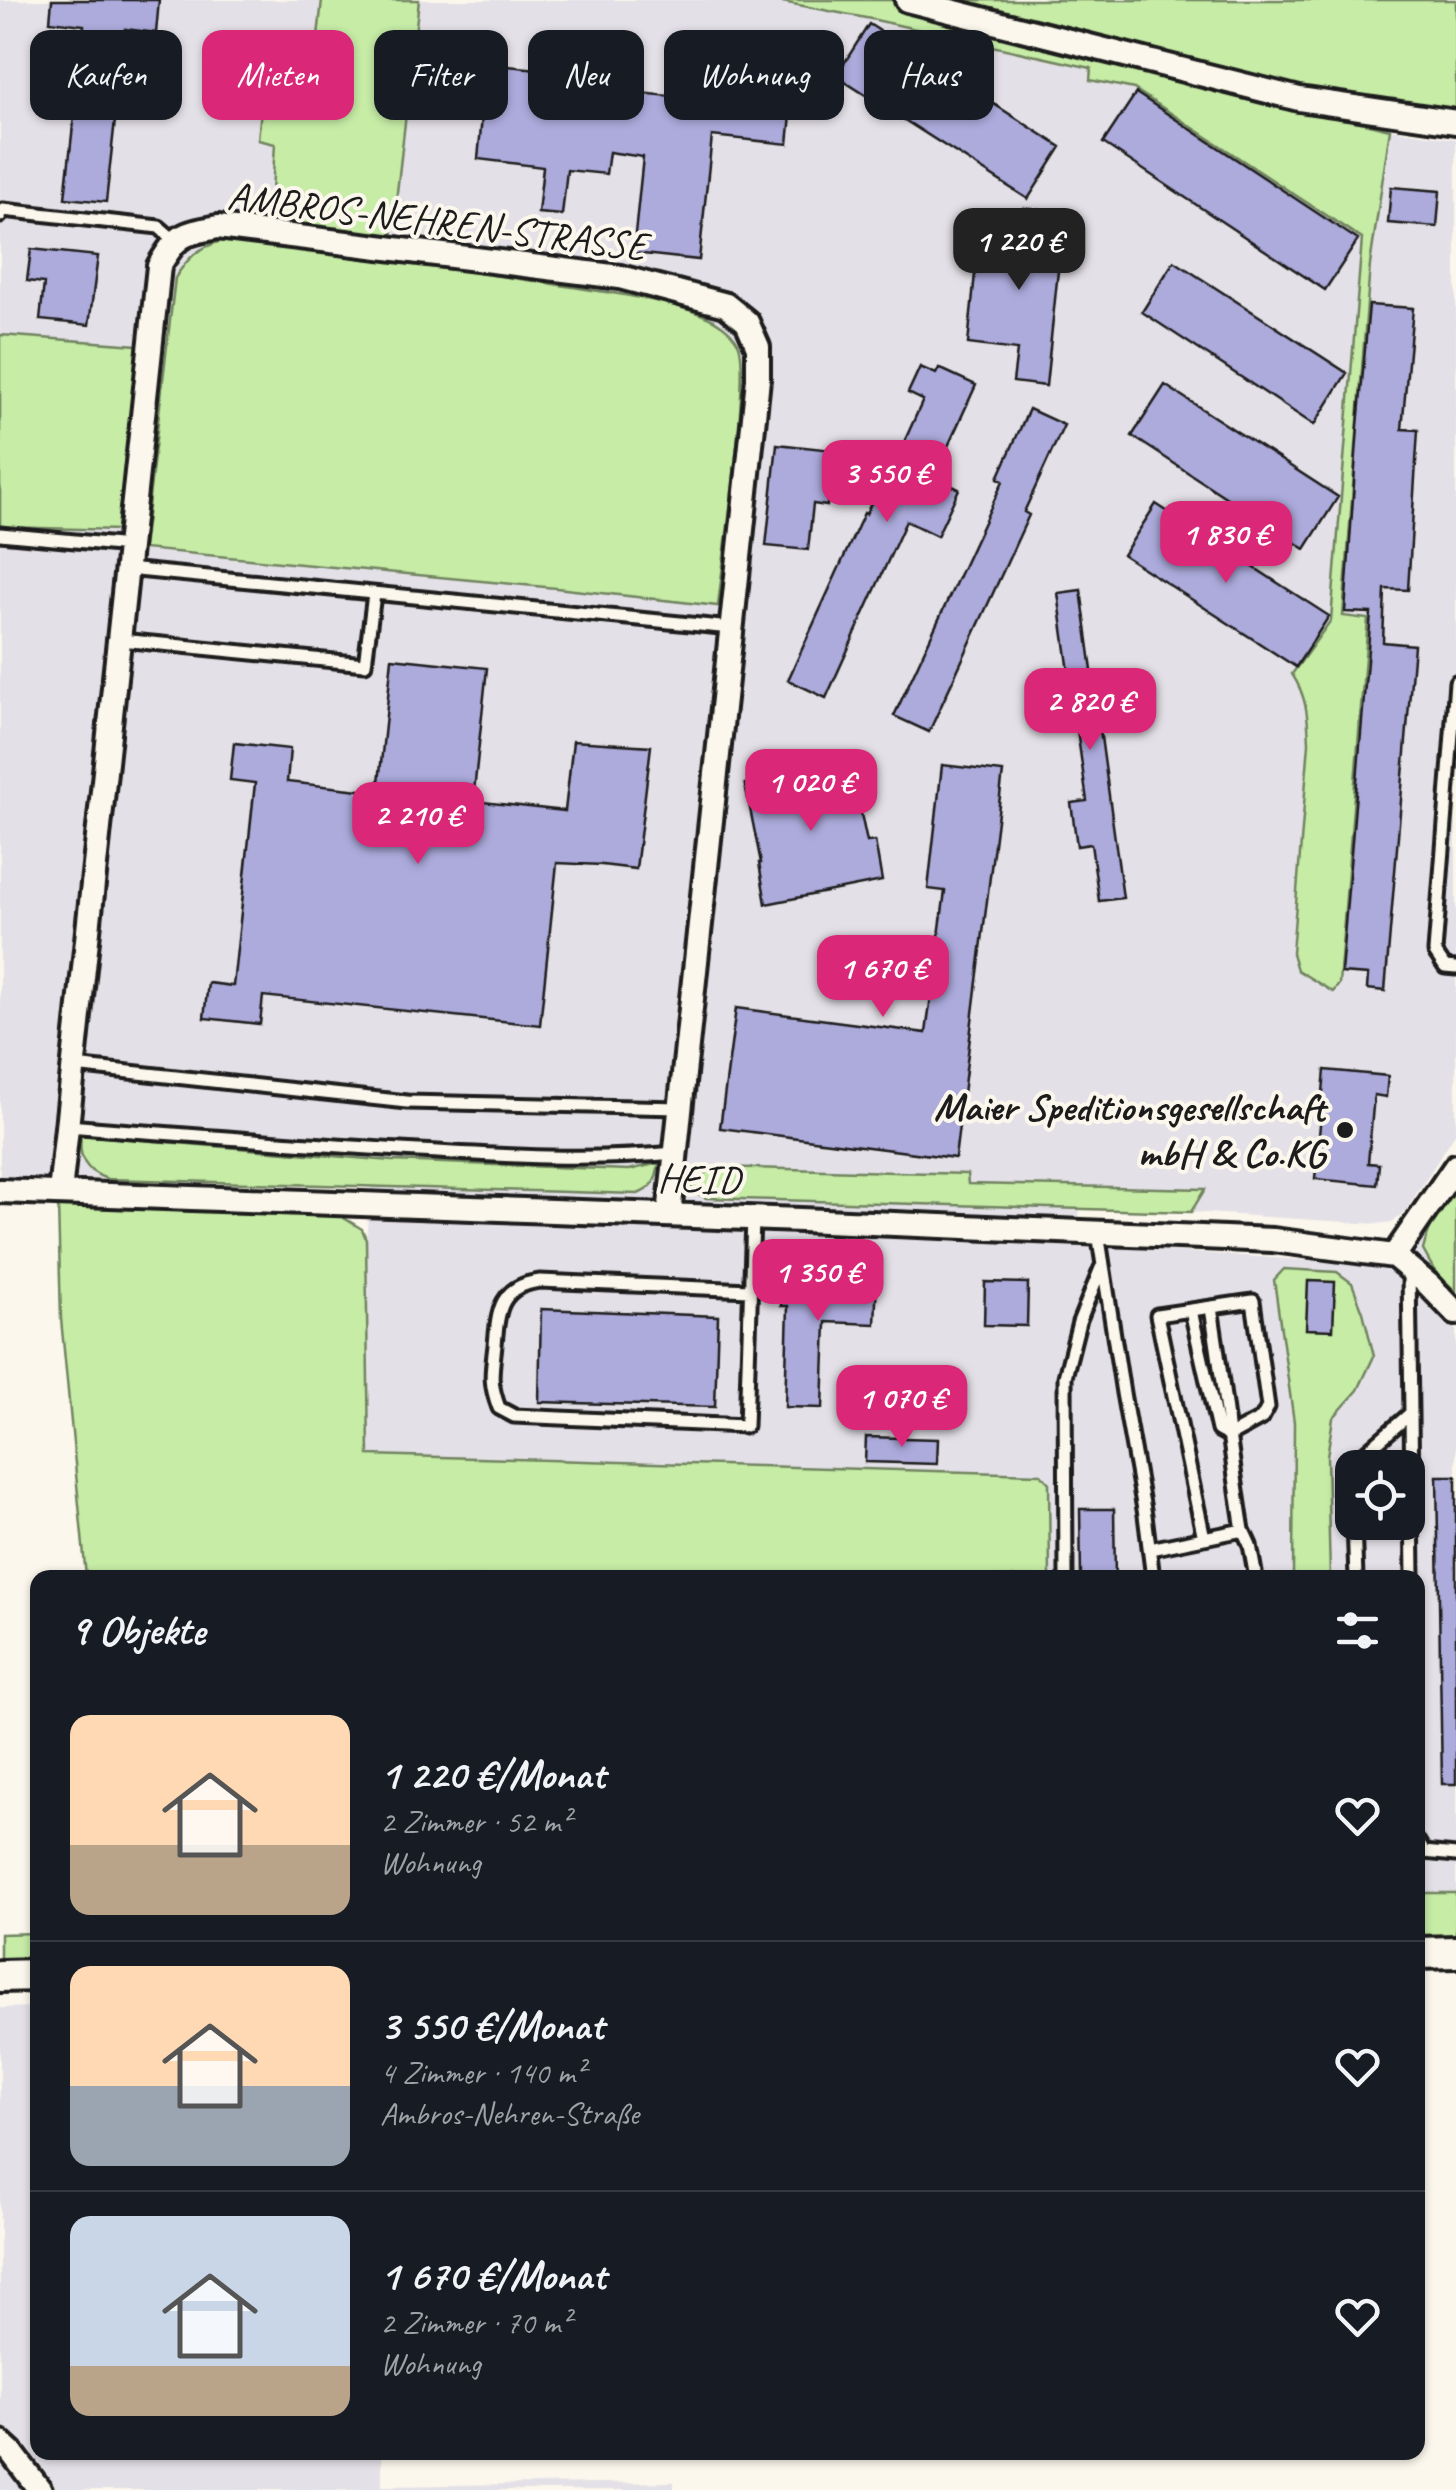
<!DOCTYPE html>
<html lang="de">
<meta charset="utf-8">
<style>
body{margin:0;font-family:Caveat,sans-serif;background:#242831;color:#f1f3f6;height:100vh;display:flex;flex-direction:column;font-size:38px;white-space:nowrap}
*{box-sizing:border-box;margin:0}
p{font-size:32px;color:#9ea1a6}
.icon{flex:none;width:55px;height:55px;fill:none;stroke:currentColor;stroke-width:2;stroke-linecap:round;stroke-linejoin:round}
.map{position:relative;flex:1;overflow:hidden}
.panel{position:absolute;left:30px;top:1570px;width:1395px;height:890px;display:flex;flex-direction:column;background:#171b24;border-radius:20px;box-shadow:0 2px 8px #0004}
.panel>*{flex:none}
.guide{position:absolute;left:30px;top:30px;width:1398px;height:90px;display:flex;gap:20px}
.controls{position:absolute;left:1335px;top:1450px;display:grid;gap:20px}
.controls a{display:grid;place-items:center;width:90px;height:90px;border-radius:20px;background:#171b24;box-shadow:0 2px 8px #0004;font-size:50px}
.price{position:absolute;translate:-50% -85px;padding:0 22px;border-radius:20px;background:#db2777;color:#fff;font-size:32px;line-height:65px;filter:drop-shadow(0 2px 5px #0008)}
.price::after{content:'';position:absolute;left:50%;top:60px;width:30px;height:22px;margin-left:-15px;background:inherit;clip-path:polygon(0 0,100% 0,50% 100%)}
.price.active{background:#222;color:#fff}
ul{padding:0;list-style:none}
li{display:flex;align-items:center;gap:30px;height:250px;padding:0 40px}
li+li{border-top:2px solid #363941}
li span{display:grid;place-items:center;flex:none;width:280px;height:200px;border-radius:20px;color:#555}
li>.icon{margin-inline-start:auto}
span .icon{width:120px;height:120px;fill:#fffc;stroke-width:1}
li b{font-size:42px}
h2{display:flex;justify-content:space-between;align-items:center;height:120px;padding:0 40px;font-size:42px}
.tag{padding:0 35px;border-radius:20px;background:#171b24;box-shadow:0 2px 8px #0004;font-size:35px;line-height:90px}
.tag.active{background:#db2777;color:#fff}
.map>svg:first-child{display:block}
.built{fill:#e4e0e7;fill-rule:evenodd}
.green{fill:#c6eca6;stroke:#718461;stroke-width:2.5}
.building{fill:#adabdc;stroke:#1c1c1c;stroke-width:2.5}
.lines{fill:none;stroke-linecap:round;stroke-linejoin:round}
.service-casing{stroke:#1c1c1c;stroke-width:19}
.minor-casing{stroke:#1c1c1c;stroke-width:30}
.secondary-casing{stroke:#1c1c1c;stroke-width:38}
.service{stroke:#fbf7ec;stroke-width:11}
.minor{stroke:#fbf7ec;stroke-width:22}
.secondary{stroke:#fbf7ec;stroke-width:30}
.poi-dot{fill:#1c1c1c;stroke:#fbf7ec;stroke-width:4}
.labels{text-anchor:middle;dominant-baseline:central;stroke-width:8;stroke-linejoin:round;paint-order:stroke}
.street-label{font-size:40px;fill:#1c1c1c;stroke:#fbf7ec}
.poi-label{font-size:40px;font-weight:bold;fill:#1c1c1c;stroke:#fbf7ec;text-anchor:end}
</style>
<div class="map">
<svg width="1456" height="2490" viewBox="0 0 1456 2490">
<rect width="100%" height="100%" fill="#fbf7ec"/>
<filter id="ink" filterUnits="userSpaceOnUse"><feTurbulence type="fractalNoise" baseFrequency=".01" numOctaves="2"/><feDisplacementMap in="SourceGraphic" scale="20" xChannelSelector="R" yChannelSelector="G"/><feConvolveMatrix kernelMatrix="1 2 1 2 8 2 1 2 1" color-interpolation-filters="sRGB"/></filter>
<g filter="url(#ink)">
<path class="built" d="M0,0H772L871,19L1091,68L1390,129L1456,139V1132L1405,1212L1393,1222L1377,1224L1191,1212L1080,1208L1075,1245L1383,1265L1427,1234L1443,1200L1456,1182V1893H1418V1578L1050,1577L1049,1483L1041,1474L368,1455L366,1239L371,1187L107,1179H0ZM1352,1468H1408V1522H1352Z
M37,2007L38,2452L382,2453V2486L674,2482V2490H0V2008Z"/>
<path class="green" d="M322,0H419L392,236L270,222L275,144L258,140L268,39L317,46Z
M772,0H1456V119L1330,115L1390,129L1370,265L1343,616L1368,619L1339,984L1333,992L1297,970L1292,953L1309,743C1308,717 1307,697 1292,674L1331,620L1362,239L1134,89L1090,80L1091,68L871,19Z
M224,240C332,254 440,266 547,283C599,292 654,296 703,315C716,320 731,330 738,343C752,368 722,565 718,606L556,588L143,549L175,278C189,256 198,248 224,240Z
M0,335L137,345L120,530L0,527Z
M81,1135L392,1161L629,1170L659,1163C656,1180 655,1187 638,1194L107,1179C85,1171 78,1158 81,1135Z
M717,1167L967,1174L968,1184L1205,1189L1191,1212L706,1198L693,1191L689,1181Z
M1456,1182V1292L1434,1270L1423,1250C1429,1225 1441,1203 1456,1182Z
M58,1204L339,1215L362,1229L366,1239L369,1455L1041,1474L1049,1483L1050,1577H86L61,1319Z
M1284,1269L1337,1272L1352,1283L1363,1312L1374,1356L1358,1390L1333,1418L1327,1456L1330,1577H1293L1294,1422L1274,1280Z
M1418,1893H1456V1939L1418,1940Z
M37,1933V1960L0,1961V1934Z"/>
<path class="building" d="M52,0H159L156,33L125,29L106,202L65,198L84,25L50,21Z
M869,24L1061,147L1028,199L836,76Z
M744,52L797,57L788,144L712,136L699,260L633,253L643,157L609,152L606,174L567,170L562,215L538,213L543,167L478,159L487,64L630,78L629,92L739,103Z
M1136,93L1358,240L1325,290L1103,143Z
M1391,187L1440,191L1437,227L1388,223Z
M1024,208L1064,213L1046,386L1013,382L1017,350L968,344L979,233L1020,237Z
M31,249L98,256L89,325L40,320L44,283L27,281Z
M1174,261L1347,373L1314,425L1142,312Z
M1369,305L1413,308L1402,429L1418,430L1408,590L1385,589L1383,642L1414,645L1385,991L1367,989L1368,975L1341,973L1371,613L1345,612L1358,426Z
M920,367L936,374L939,368L976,385L934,477L959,489L937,536L906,521L826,698L788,680L864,513L866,514L892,458L896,460L923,400L908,393Z
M1165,385L1338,497L1305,549L1132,436Z
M1029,409L1064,425L1024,512L1029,515L929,732L894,716L1003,481L998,478Z
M777,444L833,450L827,506L813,504L808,550L766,546Z
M1156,504L1329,616L1296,667L1123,555Z
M1081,590L1123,898L1099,901L1091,844L1077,846L1071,803L1087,801L1058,593Z
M392,658L487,668L473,801L565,811L573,741L651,746L636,869L602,865L557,863L540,1025L263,996L260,1024L204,1018L208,983L233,986L255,783L230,780L234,743L290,749L287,782L378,792Z
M850,762L867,842L875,841L882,881L766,904L759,863H761L745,784Z
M942,765L1003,772L955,1158L720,1128L736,1008L926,1033L945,891L928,889Z
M1325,1070L1388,1076L1386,1097L1374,1095L1368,1163L1379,1164L1377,1185L1315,1179Z
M782,1261L816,1262V1276L877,1278L875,1324L826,1322L823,1408L785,1407L788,1306H781Z
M1308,1281L1335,1282L1333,1330L1306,1329Z
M985,1282L1028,1283L1027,1326L984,1325Z
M541,1309L718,1316L715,1407L539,1402Z
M866,1437L938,1439L937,1464L865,1462Z
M1437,1476H1456V1784H1442Z
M1080,1509H1114L1115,1578H1081Z"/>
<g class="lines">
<defs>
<path id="service" d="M0,216L3,210L159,227L174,240
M0,534L129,546
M127,569L731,628
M121,640L365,664L374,594
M1456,682L1435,952L1445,967L1456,968
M74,1066L407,1102L681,1108
M68,1126C185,1135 301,1144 418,1151C504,1156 589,1161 676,1153
M1098,1233L1123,1393L1145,1515L1153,1578
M1409,1272L1411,1413
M750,1290L540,1281C500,1286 498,1310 495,1345C492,1372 489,1382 499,1408L514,1416L746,1426L753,1218
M1211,1308C1223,1382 1231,1456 1243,1530
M1191,1311L1218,1430L1229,1436L1262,1418L1268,1407L1253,1301L1157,1315L1204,1538
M1352,1479V1464L1411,1413L1413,1578
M1354,1522L1356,1578
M1150,1549L1243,1530L1250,1545L1256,1578
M1066,1578L1065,1377L1079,1322L1101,1268
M1418,1842L1424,1852L1456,1855"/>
<path id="minor" d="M907,0L1299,99L1456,122
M0,1191L801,1220L1273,1240L1394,1256L1429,1285L1456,1313
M60,1193L159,266C178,234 182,234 218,227L620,277L726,305L747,322L758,347V379L669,1215
M1394,1256L1456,1166
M0,2442L12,2453L40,2490"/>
<path id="secondary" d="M1418,1953L1456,1952
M0,1976L38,1975"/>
</defs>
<use href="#service" class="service-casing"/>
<use href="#minor" class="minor-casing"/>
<use href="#secondary" class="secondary-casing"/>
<use href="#service" class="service"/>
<use href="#minor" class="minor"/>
<use href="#secondary" class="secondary"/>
</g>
</g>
<circle class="poi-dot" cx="1345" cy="1130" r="10"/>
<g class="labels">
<g class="street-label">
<text transform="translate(437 221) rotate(7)">AMBROS-NEHREN-STRASSE</text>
<text transform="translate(699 1179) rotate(2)">HEID</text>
</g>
<g class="poi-label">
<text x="1325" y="1107">Maier Speditionsgesellschaft<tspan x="1325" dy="46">mbH &amp; Co.KG</tspan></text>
</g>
</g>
</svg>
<div class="controls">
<a><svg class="icon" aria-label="locate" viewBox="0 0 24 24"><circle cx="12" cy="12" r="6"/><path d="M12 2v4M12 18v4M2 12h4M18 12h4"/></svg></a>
</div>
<b class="price active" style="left:1019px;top:293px">1 220 €</b>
<b class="price" style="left:887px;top:525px">3 550 €</b>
<b class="price" style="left:1226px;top:586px">1 830 €</b>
<b class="price" style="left:1090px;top:753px">2 820 €</b>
<b class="price" style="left:811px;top:834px">1 020 €</b>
<b class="price" style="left:418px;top:867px">2 210 €</b>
<b class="price" style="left:883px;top:1020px">1 670 €</b>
<b class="price" style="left:818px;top:1324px">1 350 €</b>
<b class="price" style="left:902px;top:1450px">1 070 €</b>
<div class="guide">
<a class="tag">Kaufen</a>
<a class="tag active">Mieten</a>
<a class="tag">Filter</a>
<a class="tag">Neu</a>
<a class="tag">Wohnung</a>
<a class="tag">Haus</a>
</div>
<section class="panel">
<h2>9 Objekte<svg class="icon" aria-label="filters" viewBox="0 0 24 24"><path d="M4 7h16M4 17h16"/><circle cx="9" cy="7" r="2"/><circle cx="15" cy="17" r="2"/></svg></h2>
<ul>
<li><span style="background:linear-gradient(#ffd9b3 65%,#b9a48a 0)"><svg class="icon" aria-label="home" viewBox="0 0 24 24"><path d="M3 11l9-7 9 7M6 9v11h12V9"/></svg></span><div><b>1 220 €/Monat</b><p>2 Zimmer · 52 m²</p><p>Wohnung</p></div><svg class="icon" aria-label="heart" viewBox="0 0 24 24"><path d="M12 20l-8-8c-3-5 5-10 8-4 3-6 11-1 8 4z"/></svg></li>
<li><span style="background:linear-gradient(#ffd9b3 60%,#9aa5b1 0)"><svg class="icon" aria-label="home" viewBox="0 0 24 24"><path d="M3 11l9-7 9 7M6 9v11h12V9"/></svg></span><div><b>3 550 €/Monat</b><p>4 Zimmer · 140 m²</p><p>Ambros-Nehren-Straße</p></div><svg class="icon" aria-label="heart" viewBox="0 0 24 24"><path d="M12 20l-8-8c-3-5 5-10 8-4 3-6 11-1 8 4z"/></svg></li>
<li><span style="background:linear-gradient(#c9d6e8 75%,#b9a48a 0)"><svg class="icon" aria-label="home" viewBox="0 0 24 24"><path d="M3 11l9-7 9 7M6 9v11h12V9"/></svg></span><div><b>1 670 €/Monat</b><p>2 Zimmer · 70 m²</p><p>Wohnung</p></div><svg class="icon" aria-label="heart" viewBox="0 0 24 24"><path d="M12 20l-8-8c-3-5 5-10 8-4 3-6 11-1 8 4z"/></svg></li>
</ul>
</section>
</div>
